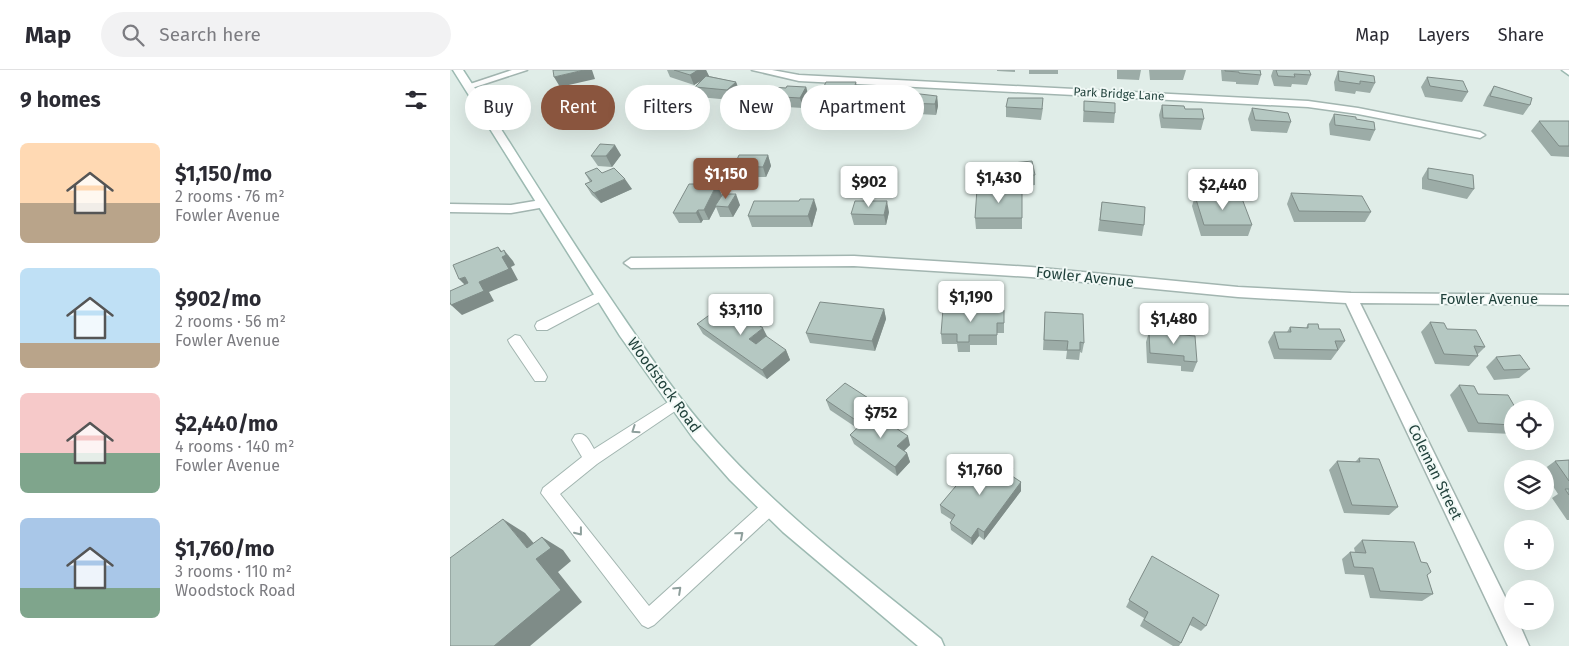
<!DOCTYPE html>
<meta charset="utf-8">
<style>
body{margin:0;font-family:"Fira Sans",sans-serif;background:#f2f2f3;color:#2b2b33;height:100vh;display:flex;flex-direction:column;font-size:19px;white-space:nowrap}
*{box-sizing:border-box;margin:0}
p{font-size:16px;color:#7c7c81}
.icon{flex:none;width:28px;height:28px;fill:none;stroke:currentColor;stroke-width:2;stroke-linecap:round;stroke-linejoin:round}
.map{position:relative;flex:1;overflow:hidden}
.side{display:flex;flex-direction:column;background:#fff;width:450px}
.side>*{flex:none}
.guide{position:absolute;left:15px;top:15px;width:475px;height:45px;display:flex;gap:10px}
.tools{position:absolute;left:1054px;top:330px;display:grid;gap:10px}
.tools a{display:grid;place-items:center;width:50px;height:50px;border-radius:50%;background:#fff;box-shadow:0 5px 20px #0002;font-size:25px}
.price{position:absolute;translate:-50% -42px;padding:0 11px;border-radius:5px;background:#fff;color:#222;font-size:16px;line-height:32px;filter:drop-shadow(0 1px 2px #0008)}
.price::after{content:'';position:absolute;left:50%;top:30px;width:15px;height:11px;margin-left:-8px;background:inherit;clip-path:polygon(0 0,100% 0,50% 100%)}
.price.selected{background:#8a553e;color:#fff}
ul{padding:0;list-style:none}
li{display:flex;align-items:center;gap:15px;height:125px;padding:0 20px}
li span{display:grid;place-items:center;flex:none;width:140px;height:100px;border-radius:8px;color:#555}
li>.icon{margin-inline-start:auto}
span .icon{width:60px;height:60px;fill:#fffc;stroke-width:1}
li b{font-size:21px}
h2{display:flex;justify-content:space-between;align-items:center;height:60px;padding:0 20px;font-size:21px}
.tag{padding:0 18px;border-radius:22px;background:#fff;box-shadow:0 5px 20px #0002;font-size:18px;line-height:45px}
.tag.selected{background:#8a553e;color:#fff}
header{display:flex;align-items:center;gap:30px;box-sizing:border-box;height:70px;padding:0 25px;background:#fff;border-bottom:1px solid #e1e1e2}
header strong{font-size:24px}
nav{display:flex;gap:28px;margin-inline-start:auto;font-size:18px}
.search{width:350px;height:45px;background:#f2f2f3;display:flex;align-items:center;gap:12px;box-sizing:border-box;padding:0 18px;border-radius:28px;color:#7c7c81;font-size:19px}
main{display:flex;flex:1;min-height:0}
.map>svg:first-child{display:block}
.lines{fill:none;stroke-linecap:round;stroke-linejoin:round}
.lane-casing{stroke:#a2b5b0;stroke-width:2}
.street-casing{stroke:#a2b5b0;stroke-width:3}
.secondary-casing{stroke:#9dbab2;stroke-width:3}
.lane{fill:#fff;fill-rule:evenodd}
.street{fill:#fff;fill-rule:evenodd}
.secondary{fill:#fff;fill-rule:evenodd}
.wall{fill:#9caca7}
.shaded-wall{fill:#7f8c88}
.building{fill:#b5c8c2;stroke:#7f8c88}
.oneway{stroke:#8e9f9c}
.labels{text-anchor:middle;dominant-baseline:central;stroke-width:4;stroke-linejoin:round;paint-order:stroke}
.far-street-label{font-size:12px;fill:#1e3f39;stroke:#f1f9f6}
.street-label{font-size:15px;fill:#1e3f39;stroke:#f1f9f6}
</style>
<header>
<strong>Map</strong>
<div class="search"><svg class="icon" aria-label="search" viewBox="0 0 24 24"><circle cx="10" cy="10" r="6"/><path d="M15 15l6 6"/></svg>Search here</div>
<nav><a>Map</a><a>Layers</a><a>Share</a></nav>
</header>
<main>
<section class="side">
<h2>9 homes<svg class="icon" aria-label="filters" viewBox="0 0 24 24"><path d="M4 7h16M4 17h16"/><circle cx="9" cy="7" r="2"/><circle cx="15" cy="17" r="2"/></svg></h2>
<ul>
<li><span style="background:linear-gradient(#ffd9b3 60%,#b9a48a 0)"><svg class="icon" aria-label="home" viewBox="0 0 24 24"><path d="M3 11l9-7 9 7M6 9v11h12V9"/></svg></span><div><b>$1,150/mo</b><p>2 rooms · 76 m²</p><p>Fowler Avenue</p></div></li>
<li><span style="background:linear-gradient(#bfe0f5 75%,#b9a48a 0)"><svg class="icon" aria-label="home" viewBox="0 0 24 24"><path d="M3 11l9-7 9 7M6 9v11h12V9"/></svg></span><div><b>$902/mo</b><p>2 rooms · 56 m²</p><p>Fowler Avenue</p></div></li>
<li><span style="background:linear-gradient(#f6c9c9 60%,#7fa58c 0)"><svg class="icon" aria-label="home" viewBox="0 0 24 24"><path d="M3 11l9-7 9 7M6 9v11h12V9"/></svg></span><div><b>$2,440/mo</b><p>4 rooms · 140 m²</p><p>Fowler Avenue</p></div></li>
<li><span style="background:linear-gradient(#a9c7e8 70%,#7fa58c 0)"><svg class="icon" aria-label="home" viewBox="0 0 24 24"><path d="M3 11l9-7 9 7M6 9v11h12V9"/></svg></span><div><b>$1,760/mo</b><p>3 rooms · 110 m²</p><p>Woodstock Road</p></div></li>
</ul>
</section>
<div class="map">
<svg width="1119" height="576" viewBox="0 0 1119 576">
<rect width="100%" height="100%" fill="#e0ede8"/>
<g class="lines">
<defs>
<path id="lane" d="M151,221L155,223L157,226L155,229L97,260H87L85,256L87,252Z
M65,265L70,266L95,303L97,307L95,311H85L60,274L58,270Z
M226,327L231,329L233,333L231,337L147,394L110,424L199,536L314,432L320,429L326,432L328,437L326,442L204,555L198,558L192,555L91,423L93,418L132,387L122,370L125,365C136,361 139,371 144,379Z"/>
<path id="street" d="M62,0H77L22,18L14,16Z
M302,0H322L349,5L858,31L908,38L1030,62L1035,65L1030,68L908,44L858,37L349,11Z
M91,130L97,134L95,137L61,143L0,142V134L61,135Z
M404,186L581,197L788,217L901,223L1119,225V235L910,233L1062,541V551H1068L1079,576H1058L896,233L788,227L581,207L404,196L181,198L174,193L181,188Z"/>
<path id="secondary" d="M3,0H13C64,78 112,158 165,235C197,282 229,330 267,372C334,446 414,506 491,569L494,576H468L333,462L280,410L243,368L170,266Z
M1112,0H1119V5Z"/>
</defs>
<use href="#lane" class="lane-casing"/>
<use href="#street" class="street-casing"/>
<use href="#secondary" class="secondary-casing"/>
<use href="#lane" class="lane"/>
<use href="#street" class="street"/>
<use href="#secondary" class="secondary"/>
</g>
<path class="wall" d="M217,0H256L259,6L286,12L290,22L281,30L249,27L245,17L251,11L244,15L220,7Z
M547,0H565V2L547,1Z
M579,0H608V4H579Z
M667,0H691L689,10L667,9Z
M699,0H736L733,10H700Z
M771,0H810L811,5L808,15L786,14V12L772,11Z
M823,0H859L861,5L857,15L842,14L841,17L824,16L821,6Z
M888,1L925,13L920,23L906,21L905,24L885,21L884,12Z
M977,7L1018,22L1012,32L975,27L971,17Z
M1044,16L1080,35L1073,45L1033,36L1037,27Z
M356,17L359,27L353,38L319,36L316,26L336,18Z
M408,23L403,40H371L368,29Z
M487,26L488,36L486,45L451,43L450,33Z
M634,31L665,43L664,53L633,52Z
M712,35L735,39L754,49L751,60L711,58L709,45Z
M556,37L593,38L591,50L556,47Z
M802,38L841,52L837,63L801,61L798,49Z
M884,44L906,49L925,60L920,71L880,65L879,54Z
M1089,51H1119V87L1101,86L1081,61Z
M171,85L162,97L148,96L141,86Z
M318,85L321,96L316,107H288L284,96Z
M563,93L585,105V115L566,117L562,103Z
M978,98L1024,119L1017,129L972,119V108Z
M135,103H152L182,119L151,133L142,125L135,114L140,112Z
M841,123L921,142L915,152H844L837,134Z
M272,125L270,129L290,135L283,147H270L266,137L259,150H253L251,153H229L223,143Z
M745,126L802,155L798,166H751L742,136Z
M652,132L694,155L692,166L648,161Z
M367,139L362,157H302L298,146Z
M439,142L436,155H404L401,144Z
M525,148H572V159H526Z
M434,239L436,249L425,281L360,273L356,263Z
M531,240H554V263H547V275H520V282H508L507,274H492L491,264Z
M595,242L634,273L632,283L630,282L629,290L616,289L617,281L593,280Z
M980,252L997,259L1035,277L1028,284V286L1019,296L985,294L971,262Z
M247,254L336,280L340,290L317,309L253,264Z
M858,254L869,259L895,271L881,290L824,289L818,272L824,262H837L840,257L856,258Z
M699,262L747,292L743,302L731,301V296L697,293L696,272Z
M1046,287L1080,299L1069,308L1044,310L1036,297Z
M1009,315L1062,339V364L1018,362L1000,325Z
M376,330L426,333L429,342L426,345L460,375L454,381L457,383L460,392L447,406L404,374L400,365L407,358L380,340Z
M909,388L948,437L939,445L894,443L879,400L887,391L905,392Z
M1119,390V450H1117L1102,428L1108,424L1095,404L1094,399L1105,391Z
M563,407L571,412V421L534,470L529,466L522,475L501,460L500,453L502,450L491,443L490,435Z
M912,470L977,505L983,524L972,531L920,528L914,505L895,504L892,489L900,482H905L904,478Z
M702,486L756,556L751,561L740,555L731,573L729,576H723L690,556L694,548L676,537Z"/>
<path class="shaded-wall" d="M134,0H142L145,9L110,17L104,7Z
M248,0H256L259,6L244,15L240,5Z
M286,12L290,22L281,30L277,20Z
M406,12L408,23L403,40L400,30Z
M356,17L359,27L353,38L350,28Z
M487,26L488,36L486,45L485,34Z
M165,75L171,85L162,97L156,86Z
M318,85L321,96L316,107L313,97Z
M175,109L182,119L151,133L144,123Z
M267,114L272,125L259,150L254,140Z
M286,124L290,135L283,147L278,137Z
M364,129L367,139L362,157L358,146Z
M437,131L439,142L436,155L434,145Z
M248,140L253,150L251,153L246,143Z
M48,177L55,185L54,180L63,191L65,195L61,197L68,210L39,222L44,231L12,245L1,235L29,212Z
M15,207L25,217L20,220L9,209Z
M434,239L436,249L425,281L422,271Z
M313,258L318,268L304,279L299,269Z
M336,280L340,290L317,309L312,300Z
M426,333L429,342L410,360L407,351Z
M458,366L460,375L450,385L447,376Z
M457,383L460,392L447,406L445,397Z
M563,398V407L559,413V404Z
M571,412V421L534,470V462Z
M53,449L75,463L93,484L92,467L113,480L121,491L108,502L132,532L80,576H44L77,478Z
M528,458L529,466L522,475L521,468Z"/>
<path class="building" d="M103,0H134L104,7Z
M224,0H248L240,5Z
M775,0H810L811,5L789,3V2L775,1Z
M826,0H859L861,5L844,4L845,7L828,6Z
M888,1L924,6L925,13L910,11V14L889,11Z
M256,6L286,12L277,20L245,17Z
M977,7L1013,11L1018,22L980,16Z
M376,12H406L400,30L368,29Z
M337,16L356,17L350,28L316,26L321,17L336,18Z
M1044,16L1082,28L1080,35L1040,26Z
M453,22L487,26L485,34L450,33Z
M558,28H593L592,39L556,37Z
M634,31L665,33V43L634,41Z
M712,35L734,36L735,39H752L754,49L713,48Z
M802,38L838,43L841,52L805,50Z
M884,44L906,47V49L924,52L925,60L885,55Z
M1089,51H1119V76H1109Z
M150,74L165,75L156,86H141Z
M289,85H318L313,97L284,96Z
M582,91L585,105L566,106L563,93Z
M147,98L152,103L164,98L175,109L144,123L135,114L142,111L135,103Z
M978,98L1023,105L1024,119L978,109Z
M239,114H267L254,140H248L246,143H223Z
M527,119H572V148H525Z
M841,123L912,126L921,142L849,141Z
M273,124H286L278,137L265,136Z
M745,126H791L802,155H754Z
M350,129H364L358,146H298L304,131H349Z
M405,131H437L434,145L401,144Z
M652,132L695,137L694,155L650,150Z
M48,177L51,182L54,180L56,185L52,187L59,199L29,212L34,221L1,235L0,232V221L18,213L15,207L9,209L3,195Z
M370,232L434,239L422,271L356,263Z
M276,233L313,258L299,269L306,274L316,266L336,280L312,300L247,254Z
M525,236H531L530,240H554V253H547V265H519V272H507V264H491L493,239L520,240Z
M595,242L633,244L634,273L630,272V280H617L618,271L594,270Z
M980,252L994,253L997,259L1026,260L1035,277L1024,276L1028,286L994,284Z
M858,254H868L869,259H890L895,271H885L888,280L829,279L824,262H841L840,257L858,258Z
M699,262L745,266L747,292L734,291V286L700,283Z
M1070,285L1080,299L1054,300L1046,287Z
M395,313L426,333L407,351L376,330Z
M1009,315L1024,316L1028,324L1058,325L1066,339H1062V355L1028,353Z
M423,343L458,366L447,376L457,383L445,397L400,365Z
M531,386L548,397L553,392L563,398L559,404L571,412L534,462L528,458L521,468L500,453L505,445L490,435Z
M909,388L929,389L948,437L902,435L887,391L910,392Z
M1119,390V411L1105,391Z
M1115,419H1119V425Z
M53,449L77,478L92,467L101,478L86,489L111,520L44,576H0V488Z
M912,470L964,472L971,492L977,493L981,502L977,505L983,524L930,521L923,498L904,497L900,482L916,483Z
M702,486L769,525L756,556L743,547L731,573L694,550L698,542L679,530Z"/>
<defs><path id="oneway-chevron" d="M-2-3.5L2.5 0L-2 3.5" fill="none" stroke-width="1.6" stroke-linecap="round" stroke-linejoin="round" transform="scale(1.25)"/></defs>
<g class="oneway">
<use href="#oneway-chevron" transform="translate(185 360) rotate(146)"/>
<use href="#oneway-chevron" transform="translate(129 462) rotate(52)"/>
<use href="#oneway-chevron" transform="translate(290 465) rotate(-41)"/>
<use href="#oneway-chevron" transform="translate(228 520) rotate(-43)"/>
</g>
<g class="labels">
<g class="far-street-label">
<text transform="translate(669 24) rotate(3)">Park Bridge Lane</text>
</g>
<g class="street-label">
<text transform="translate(635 207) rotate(6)">Fowler Avenue</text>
<text x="1039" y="229">Fowler Avenue</text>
<text transform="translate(214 315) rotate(54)">Woodstock Road</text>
<text transform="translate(985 402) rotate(64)">Coleman Street</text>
</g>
</g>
</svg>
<div class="tools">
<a><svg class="icon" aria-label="locate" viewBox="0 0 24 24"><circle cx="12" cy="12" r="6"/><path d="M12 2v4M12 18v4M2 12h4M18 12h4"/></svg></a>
<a><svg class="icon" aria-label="layers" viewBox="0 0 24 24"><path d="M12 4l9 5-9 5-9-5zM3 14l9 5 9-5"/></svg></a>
<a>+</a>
<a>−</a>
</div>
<b class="price selected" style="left:276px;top:130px">$1,150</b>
<b class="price" style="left:549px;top:134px">$1,430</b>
<b class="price" style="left:419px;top:138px">$902</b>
<b class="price" style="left:773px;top:141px">$2,440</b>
<b class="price" style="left:521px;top:253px">$1,190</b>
<b class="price" style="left:291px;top:266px">$3,110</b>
<b class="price" style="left:724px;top:275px">$1,480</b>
<b class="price" style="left:431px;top:369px">$752</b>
<b class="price" style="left:530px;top:426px">$1,760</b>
<div class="guide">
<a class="tag">Buy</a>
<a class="tag selected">Rent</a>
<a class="tag">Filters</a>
<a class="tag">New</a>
<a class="tag">Apartment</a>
</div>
</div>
</main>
